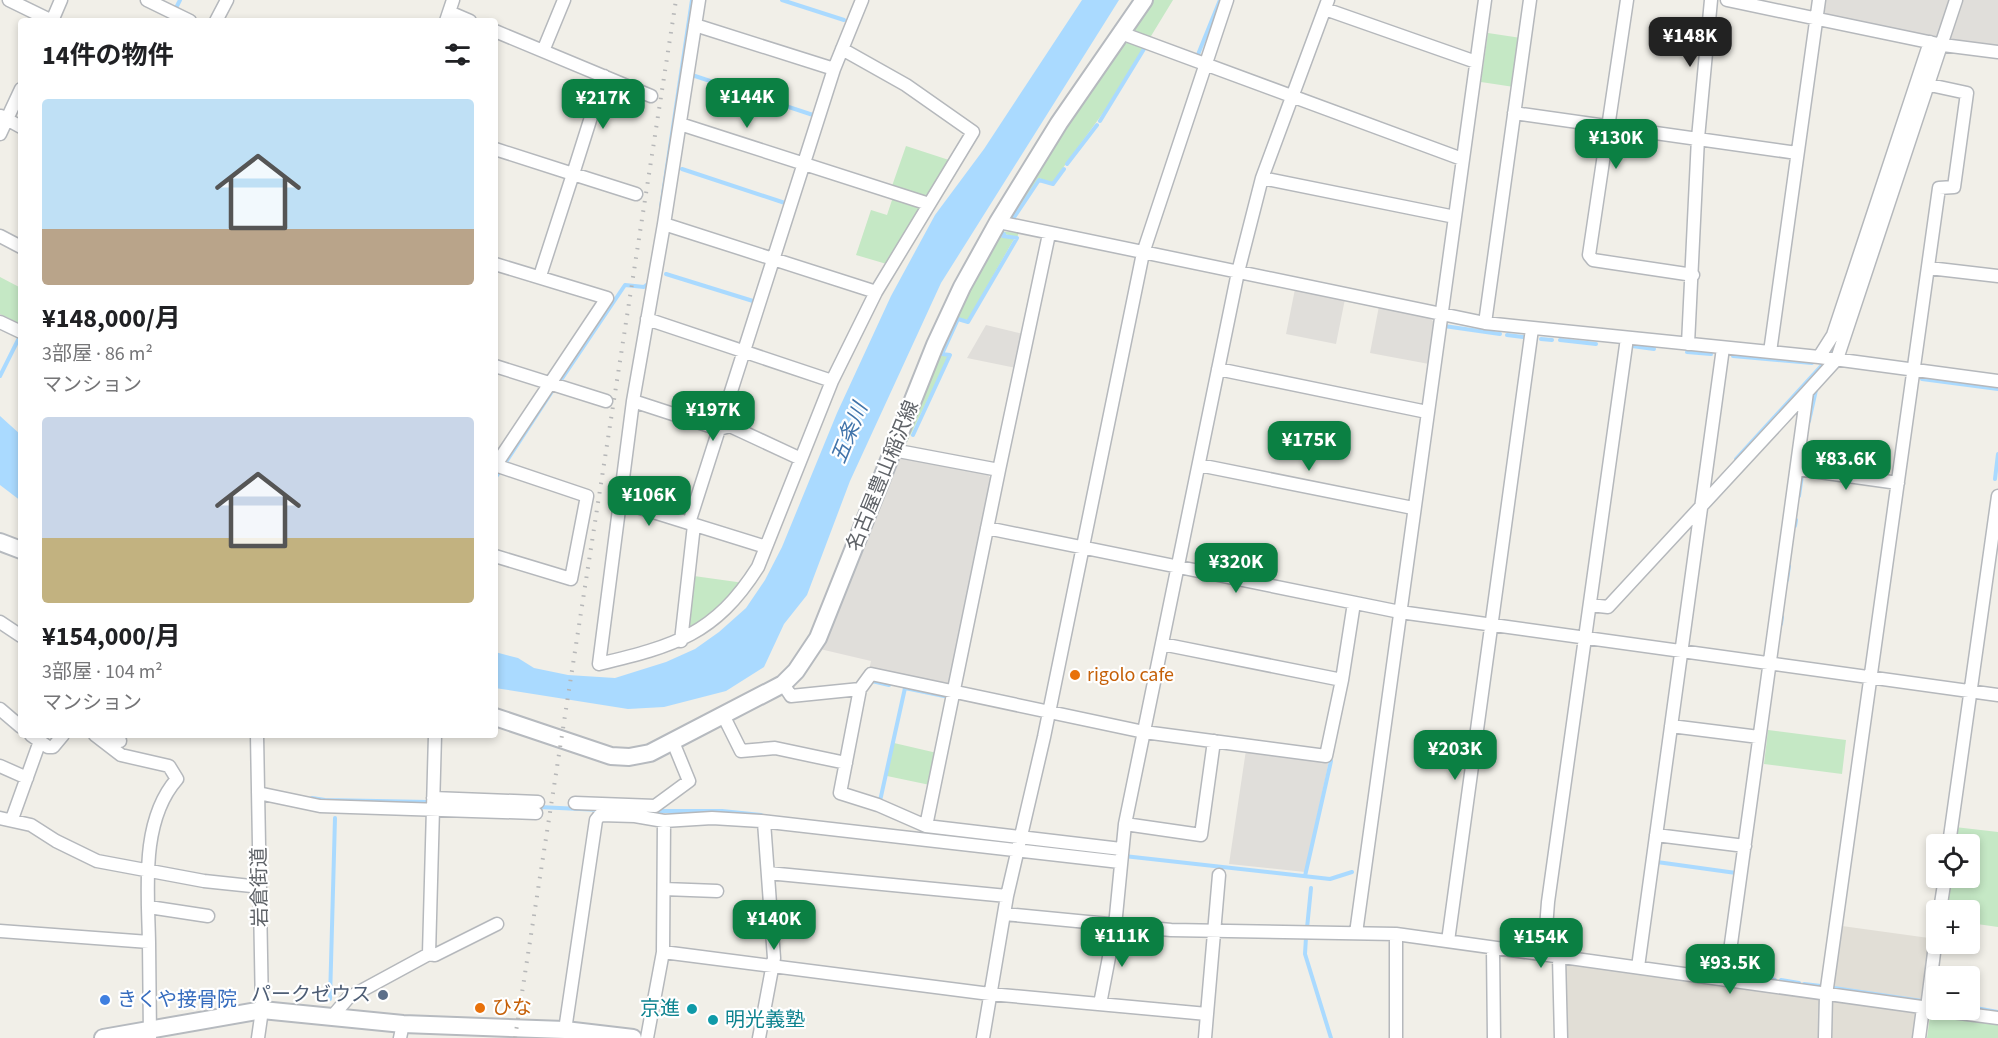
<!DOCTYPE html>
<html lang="ja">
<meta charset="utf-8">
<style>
body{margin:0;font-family:"Source Sans 3","Noto Sans JP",sans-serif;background:#f2f2f2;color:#202124;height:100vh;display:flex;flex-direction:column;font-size:22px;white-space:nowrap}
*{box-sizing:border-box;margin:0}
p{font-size:20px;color:#757577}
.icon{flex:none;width:33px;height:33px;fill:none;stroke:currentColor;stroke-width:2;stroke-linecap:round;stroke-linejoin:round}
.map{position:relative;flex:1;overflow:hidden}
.drawer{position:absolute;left:18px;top:18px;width:480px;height:720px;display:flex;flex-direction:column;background:#fff;border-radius:6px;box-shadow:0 3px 9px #0003}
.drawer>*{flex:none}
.buttons{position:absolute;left:1926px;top:834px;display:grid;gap:12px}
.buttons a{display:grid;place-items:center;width:54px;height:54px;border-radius:6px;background:#fff;box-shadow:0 3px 9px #0003;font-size:30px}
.price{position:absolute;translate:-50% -51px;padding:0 14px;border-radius:12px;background:#0b8043;color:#fff;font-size:20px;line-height:39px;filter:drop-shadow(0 2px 3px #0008)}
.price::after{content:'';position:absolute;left:50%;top:36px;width:18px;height:14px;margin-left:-9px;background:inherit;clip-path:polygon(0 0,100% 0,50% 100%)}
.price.current{background:#222;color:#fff}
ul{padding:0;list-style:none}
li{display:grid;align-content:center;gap:12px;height:318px;padding:0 24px}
li span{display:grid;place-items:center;height:186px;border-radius:6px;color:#555}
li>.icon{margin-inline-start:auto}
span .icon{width:108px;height:108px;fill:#fffc;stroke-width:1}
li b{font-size:26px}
h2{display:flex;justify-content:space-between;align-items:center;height:72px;padding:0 24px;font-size:26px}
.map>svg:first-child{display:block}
.industrial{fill:#e0deda}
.education{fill:#e1ded6}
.green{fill:#c5e8c5}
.water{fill:#aadaff}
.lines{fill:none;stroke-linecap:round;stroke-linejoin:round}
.stream{stroke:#aadaff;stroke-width:4}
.minor-casing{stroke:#b5b8bc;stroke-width:15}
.secondary-casing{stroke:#b6babf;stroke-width:20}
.minor{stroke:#fff;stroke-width:12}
.secondary{stroke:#fff;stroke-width:16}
.rail{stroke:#b6b7b8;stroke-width:4;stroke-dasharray:1.5 8;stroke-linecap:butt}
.food-dot{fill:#e8710a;stroke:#fff;stroke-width:2}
.service-dot{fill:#5c6f8a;stroke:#fff;stroke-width:2}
.shop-dot{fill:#3f7fe0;stroke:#fff;stroke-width:2}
.culture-dot{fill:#0f9aa8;stroke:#fff;stroke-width:2}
.labels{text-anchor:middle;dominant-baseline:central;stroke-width:4.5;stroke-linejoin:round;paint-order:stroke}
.street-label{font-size:20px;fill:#5f6368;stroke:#fff}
.food-label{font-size:20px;fill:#c56008;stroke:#fff;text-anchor:start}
.service-label{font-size:20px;fill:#4e5e75;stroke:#fff;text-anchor:end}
.shop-label{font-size:20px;fill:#366cbe;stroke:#fff;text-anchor:start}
.culture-label{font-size:20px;fill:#0d838f;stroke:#fff;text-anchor:end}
.water-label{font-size:21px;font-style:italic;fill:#4174aa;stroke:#fff}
</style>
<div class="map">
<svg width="1998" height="1038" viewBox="0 0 1998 1038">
<rect width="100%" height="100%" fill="#f1efe8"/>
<path class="industrial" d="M1823,0H1998V47L1933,38L1825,16L1821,11Z
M1295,289L1345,299L1336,344L1286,334Z
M1379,306L1426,315L1435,323L1429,364L1370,353Z
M986,325L1023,334L1016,368L967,358Z
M896,455L986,472L991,479L950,683L945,685L869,670L871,661L820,649Z
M1246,750L1329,761L1305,872L1229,864Z"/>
<path class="education" d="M1842,926L1929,938L1921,1001L1915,1011L1918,1015L1915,1038H1564V961L1816,997L1822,1003H1830L1836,999L1832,991Z"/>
<path class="green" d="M1151,0H1173L1148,41L1131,34Z
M1488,33L1521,38L1514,87L1481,82Z
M1126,40L1144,46L1111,102L1052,183L1039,178L1011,221L1008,216L1072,115Z
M906,146L952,161L930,197L892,186Z
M893,197L923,207L890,265L856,255L871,210L887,215Z
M999,231L1019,233L1017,237L1004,234L1002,236L1014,239L968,320L957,318L941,354L949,356L907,442L904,437L940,346Z
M0,277L21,288V324L0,314Z
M694,576L744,583L735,596L687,634Z
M1768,730L1846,740L1842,774L1764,764Z
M894,743L937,753L930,785L887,776Z
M1955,827L1998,832V927L1970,923V910H1944L1948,878H1970V844H1953Z
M1934,1013L1998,1022V1038H1927L1930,1016Z"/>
<path class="water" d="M1082,0H1119L941,283L850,481L807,595L784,624L764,667L726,691L664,707L628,709L495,688V652L518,658L534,668L568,675L615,678L666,662L695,649L719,632L746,608L765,580L782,547L837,413L891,296L935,215L984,149Z
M0,416L21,435V501L0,485Z"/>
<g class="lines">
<path class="stream" d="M782,0L844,20
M176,8L180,0
M1197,57L1220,0
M695,76L813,115
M1100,121L1144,49
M1067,164L1097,125
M682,169L785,203
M661,207L692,0
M1014,222L1013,219L1039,180L1053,184L1064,169
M666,274L753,301
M1444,326L1500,334
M1507,335L1523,337
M1541,339L1552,340
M1560,340L1596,344
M1632,346L1654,349
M1687,352L1711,354
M1733,356L1812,363
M0,376L19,338
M1922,379L1998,389
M561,380L625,285L644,287L649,283
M1809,421L1816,390
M913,435L950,355L942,354L958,319L968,322L1017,238L1003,236L1004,234
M1736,459L1823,364L1838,336
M1804,461L1806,446
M506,462L553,390
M495,478L500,471
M1995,479L1998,454
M1799,496L1802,475
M1795,526L1796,520
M1787,580L1789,566
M1781,624L1782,617
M872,681L889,685
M312,798L325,800L428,802
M880,801L905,688L944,696
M539,807L600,810
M652,811H722L761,815
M1124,856L1330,879L1352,872
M1657,862L1736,873
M1305,876L1331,761
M1307,928L1311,888
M1306,937L1305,954L1331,1038
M1931,937L1933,924
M1733,968L1735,974L1761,978
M1772,979L1775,980
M1781,980L1799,983
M1804,984L1821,986
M1834,988L1922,1001
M330,999L335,818
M1970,1007L1998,1012"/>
<defs>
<path id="minor" d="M9,0L52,21
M147,0L190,21
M699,0L664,224L633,401L599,664C674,646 715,635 758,567L832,381L876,292L973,132L906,85L842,49
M1627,0L1589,255L1593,260L1693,275
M1727,0L1943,45L1998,52
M1325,9L1476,62
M449,12L470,21
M52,21L61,0
M216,21L227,0
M446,21L453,0
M695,25L834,69
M495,31L651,96
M1121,33L1462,159
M543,51L564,0
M604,76L573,174L636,194
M1514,113L1797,153
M1,116L21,127
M680,124L929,204
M0,134L21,89
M495,149L573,174L540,276
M1262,178L1455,217
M998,222L1485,323L1819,357L1998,381
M664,224L876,292
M0,236L21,247
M495,264L607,298L495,466
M1929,268L1998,276
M647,319L832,381
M0,322L21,332
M1485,323L1530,0
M1688,344L1698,138L1711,0
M1770,352L1819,0
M1819,357L1833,335L1930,42
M495,366L606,401
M1218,369L1427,412
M633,401L719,429L730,426L801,459
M893,450L999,470L926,826
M495,465L587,496L571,579L495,556
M1199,465L1413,508
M1798,469L1898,483
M999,470L1049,234
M618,501L766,547
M689,523L834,69L862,0
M987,528L1400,612L1998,695
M1590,605L1608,607L1807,392
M0,622L21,636
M681,641L694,525
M1162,644L1342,680
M783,684L791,696L860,689L871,674L1144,732L1326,756L1342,680L1354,603
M860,689L840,793L878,805L926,826L1121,849
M0,709L21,727
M723,715L741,751L775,748L846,763
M1671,726L1759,737
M31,735L48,747H53L63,735
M95,735L121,755L169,766L177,779C140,821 148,890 149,942
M113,735L120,741
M257,735L262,1010L258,1038
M0,766L27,778
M258,793L320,806L536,813
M433,798L538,802
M575,803L655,806L689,781L673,742
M0,818L31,825L56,841L97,861L204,881L260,887
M12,819L40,741
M1125,824L1201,835L1214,741
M1656,835L1745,846
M1949,844L1998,496
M768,873L1007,896
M664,889L717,891
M149,907L208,916
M1940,910L1945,878
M1004,914L1171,930L1396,934L1936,1009
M0,931L149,942L150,1037
M1356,933L1485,0
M1448,941L1532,329
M1493,948L1494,1038
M663,952L664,821
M429,954L435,955L497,924
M1544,954L1548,902L1627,338
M1559,957L1561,1038
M1638,967L1723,348
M1726,980L1807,392L1837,359L1956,0
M1100,1004L1115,926L1125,824L1238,272L1262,178L1328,0
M1927,1008L1936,937
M1937,1010L1998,1018
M1207,1014L1219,875
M331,1018L348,998L429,954L435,735
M565,1030L596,820L600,815L635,816L664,821L712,818L761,821L1120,862
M400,1038L403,1024
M647,1038L663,952L990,994L1207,1014L1205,1038
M759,1038L774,958L764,822
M983,1038L1007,896L1044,737L1143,253L1227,0
M1396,1038V934
M1825,1038L1826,995L1939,188L1954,187L1967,93L1930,85
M1919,1038L1923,1008"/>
<path id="secondary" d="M0,542L21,550
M495,717L611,756L629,757L650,753L783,684L796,671L818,638L935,345L962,287L998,222L1059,123L1144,0
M103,1038L262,1010L403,1024L565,1030L633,1038"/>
</defs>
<use href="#minor" class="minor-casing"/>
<use href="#secondary" class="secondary-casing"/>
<use href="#minor" class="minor"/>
<use href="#secondary" class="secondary"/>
<path class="rail" d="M515,1038L676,0"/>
</g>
<g class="food-dot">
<circle cx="1075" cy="675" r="6"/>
<circle cx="480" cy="1008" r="6"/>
</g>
<circle class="service-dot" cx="383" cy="995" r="6"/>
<circle class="shop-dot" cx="105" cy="1000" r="6"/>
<g class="culture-dot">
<circle cx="692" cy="1009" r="6"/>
<circle cx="713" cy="1020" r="6"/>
</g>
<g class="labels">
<g class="street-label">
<text transform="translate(883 476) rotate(-68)">名古屋豊山稲沢線</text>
<text transform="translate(260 887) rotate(-91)">岩倉街道</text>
</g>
<g class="food-label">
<text x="1087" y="675">rigolo cafe</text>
<text x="492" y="1008">ひな</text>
</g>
<g class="service-label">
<text x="371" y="995">パークゼウス</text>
</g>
<g class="shop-label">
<text x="117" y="1000">きくや接骨院</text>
</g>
<g class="culture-label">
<text x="680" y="1009">京進</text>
<text x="725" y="1020" text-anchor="start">明光義塾</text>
</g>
<g class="water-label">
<text transform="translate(849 433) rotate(-68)">五条川</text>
</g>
</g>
</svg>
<div class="buttons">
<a><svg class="icon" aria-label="locate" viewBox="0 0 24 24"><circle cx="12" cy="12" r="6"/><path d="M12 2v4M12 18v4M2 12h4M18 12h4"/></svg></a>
<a>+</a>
<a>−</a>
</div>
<b class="price current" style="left:1690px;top:68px">¥148K</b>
<b class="price" style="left:747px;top:129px">¥144K</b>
<b class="price" style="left:603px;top:130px">¥217K</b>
<b class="price" style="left:1616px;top:170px">¥130K</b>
<b class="price" style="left:713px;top:442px">¥197K</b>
<b class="price" style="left:1309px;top:472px">¥175K</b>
<b class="price" style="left:1846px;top:491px">¥83.6K</b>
<b class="price" style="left:649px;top:527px">¥106K</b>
<b class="price" style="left:1236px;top:594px">¥320K</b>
<b class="price" style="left:1455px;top:781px">¥203K</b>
<b class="price" style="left:774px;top:951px">¥140K</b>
<b class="price" style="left:1122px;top:968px">¥111K</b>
<b class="price" style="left:1541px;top:969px">¥154K</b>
<b class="price" style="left:1730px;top:995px">¥93.5K</b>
<section class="drawer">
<h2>14件の物件<svg class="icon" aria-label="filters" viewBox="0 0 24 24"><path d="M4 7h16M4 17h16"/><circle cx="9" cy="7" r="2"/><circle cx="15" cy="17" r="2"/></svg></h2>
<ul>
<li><span style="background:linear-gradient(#bfe0f5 70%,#b9a48a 0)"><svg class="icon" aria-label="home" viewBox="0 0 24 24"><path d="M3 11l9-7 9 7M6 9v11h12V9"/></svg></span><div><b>¥148,000/月</b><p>3部屋 · 86 m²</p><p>マンション</p></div></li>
<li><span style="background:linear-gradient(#c9d6e8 65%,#c2b280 0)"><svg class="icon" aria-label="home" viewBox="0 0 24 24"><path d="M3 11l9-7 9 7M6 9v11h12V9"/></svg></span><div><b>¥154,000/月</b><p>3部屋 · 104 m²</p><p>マンション</p></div></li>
</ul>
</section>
</div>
